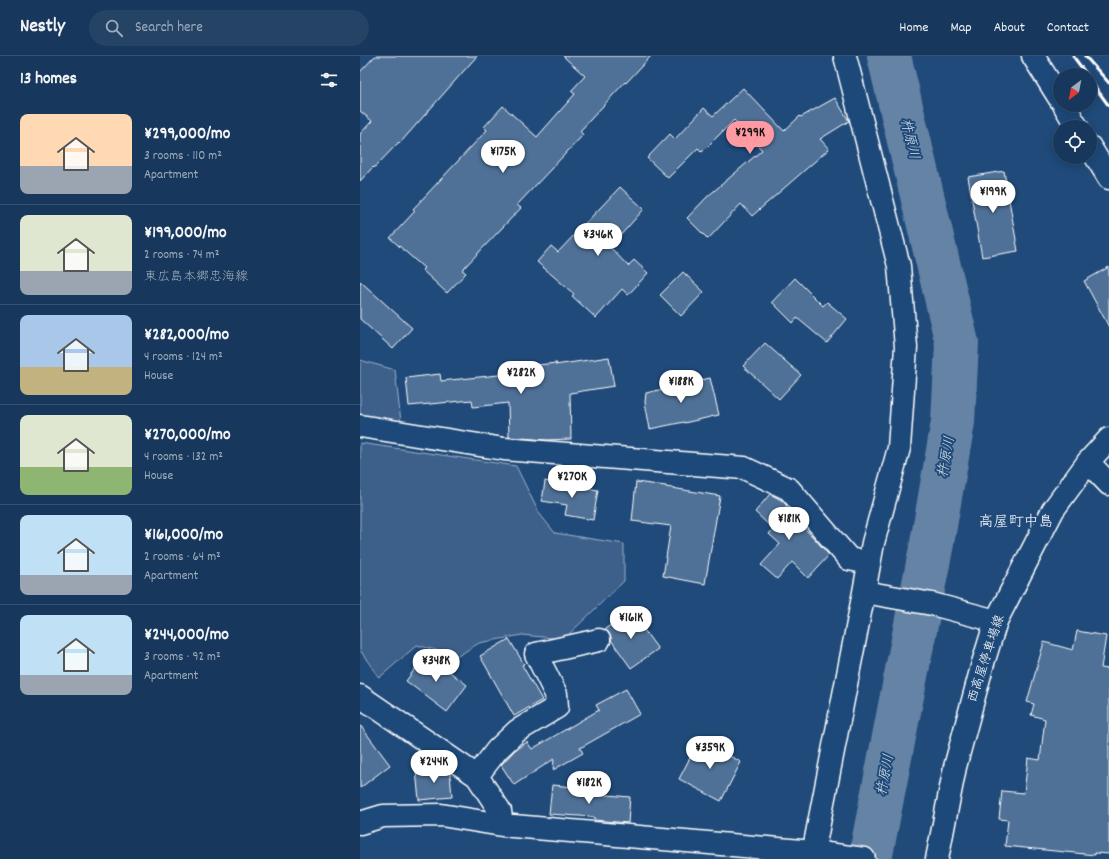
<!DOCTYPE html>
<meta charset="utf-8">
<style>
body{margin:0;font-family:Dekko,"Klee One",sans-serif;background:#244365;color:#f1f3f6;height:100vh;display:flex;flex-direction:column;font-size:15px;white-space:nowrap}
*{box-sizing:border-box;margin:0}
p{font-size:13px;color:#9eacbb}
.icon{flex:none;width:22px;height:22px;fill:none;stroke:currentColor;stroke-width:2;stroke-linecap:round;stroke-linejoin:round}
.map{position:relative;flex:1;overflow:hidden}
.side{display:flex;flex-direction:column;background:#17385c;width:360px}
.side>*{flex:none}
.needle{width:26px;rotate:212deg}
.controls{position:absolute;left:693px;top:12px;display:grid;gap:8px}
.controls a{display:grid;place-items:center;width:44px;height:44px;border-radius:50%;background:#17385c;box-shadow:0 2px 10px #0003,0 0 0 1px #365272;font-size:20px}
.price{position:absolute;translate:-50% -34px;padding:0 9px;border-radius:14px;background:#fff;color:#222;font-size:13px;line-height:26px;filter:drop-shadow(0 1px 2px #0008)}
.price::after{content:'';position:absolute;left:50%;top:24px;width:12px;height:9px;margin-left:-6px;background:inherit;clip-path:polygon(0 0,100% 0,50% 100%)}
.price.on{background:#ff9aa2;color:#111}
ul{padding:0;list-style:none}
li{display:flex;align-items:center;gap:12px;height:100px;padding:0 20px}
li+li{border-top:1px solid #365272}
li span{display:grid;place-items:center;flex:none;width:112px;height:80px;border-radius:8px;color:#555}
li>.icon{margin-inline-start:auto}
span .icon{width:48px;height:48px;fill:#fffc;stroke-width:1}
li b{font-size:17px}
h2{display:flex;justify-content:space-between;align-items:center;height:48px;padding:0 20px;font-size:17px}
header{display:flex;align-items:center;gap:24px;box-sizing:border-box;height:56px;padding:0 20px;background:#17385c;border-bottom:1px solid #365272}
header strong{font-size:19px}
nav{display:flex;gap:22px;margin-inline-start:auto;font-size:14px}
.search{width:280px;height:36px;background:#244365;display:flex;align-items:center;gap:10px;box-sizing:border-box;padding:0 14px;border-radius:22px;color:#9eacbb;font-size:15px}
main{display:flex;flex:1;min-height:0}
.map>svg:first-child{display:block}
.green{fill:#3c618b;stroke:#9eb0c5}
.lines{fill:none;stroke-linecap:round;stroke-linejoin:round}
.river{stroke:#6583a4;stroke-width:44}
.building{fill:#507197;stroke:#fff}
.minor-casing{stroke:#fff;stroke-width:25}
.major-casing{stroke:#fff;stroke-width:25}
.minor{stroke:#1f4a7a;stroke-width:22}
.major{stroke:#1f4a7a;stroke-width:22}
.rail{stroke:#fff;stroke-width:3}
.labels{text-anchor:middle;dominant-baseline:central;stroke-width:4;stroke-linejoin:round;paint-order:stroke}
.street-label{font-size:13px;fill:#fff;stroke:#1f4a7a}
.water-label{font-size:14px;font-style:italic;fill:#d8e0e8;stroke:#1f4a7a}
.quarter-label{font-size:15px;fill:#fff;stroke:#1f4a7a}
</style>
<header>
<strong>Nestly</strong>
<div class="search"><svg class="icon" aria-label="search" viewBox="0 0 24 24"><circle cx="10" cy="10" r="6"/><path d="M15 15l6 6"/></svg>Search here</div>
<nav><a>Home</a><a>Map</a><a>About</a><a>Contact</a></nav>
</header>
<main>
<section class="side">
<h2>13 homes<svg class="icon" aria-label="filters" viewBox="0 0 24 24"><path d="M4 7h16M4 17h16"/><circle cx="9" cy="7" r="2"/><circle cx="15" cy="17" r="2"/></svg></h2>
<ul>
<li><span style="background:linear-gradient(#ffd9b3 65%,#9aa5b1 0)"><svg class="icon" aria-label="home" viewBox="0 0 24 24"><path d="M3 11l9-7 9 7M6 9v11h12V9"/></svg></span><div><b>¥299,000/mo</b><p>3 rooms · 110 m²</p><p>Apartment</p></div></li>
<li><span style="background:linear-gradient(#dfe7d0 70%,#9aa5b1 0)"><svg class="icon" aria-label="home" viewBox="0 0 24 24"><path d="M3 11l9-7 9 7M6 9v11h12V9"/></svg></span><div><b>¥199,000/mo</b><p>2 rooms · 74 m²</p><p>東広島本郷忠海線</p></div></li>
<li><span style="background:linear-gradient(#a9c7e8 65%,#c2b280 0)"><svg class="icon" aria-label="home" viewBox="0 0 24 24"><path d="M3 11l9-7 9 7M6 9v11h12V9"/></svg></span><div><b>¥282,000/mo</b><p>4 rooms · 124 m²</p><p>House</p></div></li>
<li><span style="background:linear-gradient(#dfe7d0 65%,#8fb573 0)"><svg class="icon" aria-label="home" viewBox="0 0 24 24"><path d="M3 11l9-7 9 7M6 9v11h12V9"/></svg></span><div><b>¥270,000/mo</b><p>4 rooms · 132 m²</p><p>House</p></div></li>
<li><span style="background:linear-gradient(#bfe0f5 75%,#9aa5b1 0)"><svg class="icon" aria-label="home" viewBox="0 0 24 24"><path d="M3 11l9-7 9 7M6 9v11h12V9"/></svg></span><div><b>¥161,000/mo</b><p>2 rooms · 64 m²</p><p>Apartment</p></div></li>
<li><span style="background:linear-gradient(#bfe0f5 75%,#9aa5b1 0)"><svg class="icon" aria-label="home" viewBox="0 0 24 24"><path d="M3 11l9-7 9 7M6 9v11h12V9"/></svg></span><div><b>¥244,000/mo</b><p>3 rooms · 92 m²</p><p>Apartment</p></div></li>
</ul>
</section>
<div class="map">
<svg width="749" height="803" viewBox="0 0 749 803">
<rect width="100%" height="100%" fill="#1f4a7a"/>
<filter id="ink" filterUnits="userSpaceOnUse"><feTurbulence type="fractalNoise" baseFrequency=".025" numOctaves="2"/><feDisplacementMap in="SourceGraphic" scale="8" xChannelSelector="R" yChannelSelector="G"/><feConvolveMatrix kernelMatrix="1 2 1 2 8 2 1 2 1" color-interpolation-filters="sRGB"/></filter>
<g filter="url(#ink)">
<path class="green" d="M0,304L35,314L41,366L0,361Z
M0,387L156,410L179,457L195,477L264,488V525L204,583L162,579L119,587L98,600L57,589L19,622L0,594Z"/>
<g class="lines">
<path class="river" d="M510,803L572,487L593,366L597,287L529,0"/>
</g>
<path class="building" d="M15,0H117L40,87L39,86L14,112L13,111L0,125V78L12,65L0,55V16Z
M203,0H291L266,27L265,26L220,75L223,79L157,149L161,152L102,214L106,217L87,237L62,214L64,212L30,182L55,155L53,153L127,74L124,71L143,50L177,81L215,38L211,35L225,20Z
M383,32L424,75L440,60L441,61L475,42L489,65L460,83L469,93L392,160L381,148L348,183L327,162L347,141L402,94L374,64L342,96L338,92L308,122L287,102L310,78L315,83L344,52L353,60Z
M644,115L658,195L622,201L608,121Z
M260,131L284,153L250,191L268,210L274,204L288,217L268,239L262,233L236,262L212,240L214,238L177,206L191,190L198,196Z
M749,211V271L724,225Z
M323,216L344,236L321,260L300,239Z
M435,222L463,250L467,246L487,263L467,287L437,262L433,267L412,246Z
M0,225L52,272L33,293L0,263Z
M405,287L441,319L419,343L383,310Z
M249,301L254,330L210,337L211,383L186,384L149,381L148,347L113,351L112,344L49,350L46,322L80,318L81,325L158,317L157,311L197,307L195,309Z
M350,322L359,359L324,367V366L290,373L285,346L286,337Z
M185,425L238,434L233,464L205,459L207,449L182,445Z
M276,426L306,430V431L360,440L345,528L303,520L311,470L272,465Z
M410,438L423,445L427,450L425,453L454,482L469,499L448,522L432,506L417,523L401,509L420,488L409,478L413,473L395,456Z
M270,555L298,593L271,612L251,584V581L248,576L245,573Z
M717,575L746,580L741,612L749,613V798L735,797V799L645,790L648,764L639,763L642,735L664,737L668,702L680,704L685,663L671,659L674,648L667,646L684,586L713,594Z
M149,583L164,608L162,609L182,644L154,660L120,600Z
M66,598L107,629L87,656L46,625Z
M266,633L280,658L220,692L223,697L193,714L194,703L154,729L141,709L155,694L167,686L172,693L239,654L236,649Z
M0,669L30,709L0,732Z
M339,684L381,706L361,745L319,723Z
M84,712L90,717L92,741L59,744L56,715Z
M192,729L226,732L225,737L270,741L268,767L234,764V761L189,758Z"/>
<g class="lines">
<defs>
<path id="minor" d="M0,370L144,393L384,412L429,433L489,503L509,507
M728,406L749,428
M504,536L572,548L636,565
M0,640L117,720L140,755L142,769
M117,720L137,694L157,675L197,651L196,638L176,598L239,584
M0,767L23,760L81,759L142,769L453,796L504,803
M452,803L504,536L513,487L539,392L546,291L539,210L485,0"/>
<path id="major" d="M673,0L700,43
M704,49L717,71
M730,91L749,122
M577,803L595,711L623,607L636,565L693,454L728,406L749,383"/>
</defs>
<use href="#minor" class="minor-casing"/>
<use href="#major" class="major-casing"/>
<use href="#minor" class="minor"/>
<use href="#major" class="major"/>
<path class="rail" d="M713,0L727,19
M725,0L749,27
M730,24L749,50"/>
</g>
</g>
<g class="labels">
<g class="street-label">
<text transform="translate(627 603) rotate(-72)">西高屋停車場線</text>
</g>
<g class="water-label">
<text transform="translate(549 83) rotate(77)">杵原川</text>
<text transform="translate(587 401) rotate(-80)">杵原川</text>
<text transform="translate(526 719) rotate(-79)">杵原川</text>
</g>
<g class="quarter-label">
<text x="656" y="467">高屋町中島</text>
</g>
</g>
</svg>
<div class="controls">
<a><svg class="needle" viewBox="-14 -14 28 28"><path d="M0-13l5 13h-10z" fill="#e53935"/><path d="M0 13l5-13h-10z" fill="#9eacbb"/></svg></a>
<a><svg class="icon" aria-label="locate" viewBox="0 0 24 24"><circle cx="12" cy="12" r="6"/><path d="M12 2v4M12 18v4M2 12h4M18 12h4"/></svg></a>
</div>
<b class="price on" style="left:390px;top:99px">¥299K</b>
<b class="price" style="left:143px;top:118px">¥175K</b>
<b class="price" style="left:633px;top:158px">¥199K</b>
<b class="price" style="left:238px;top:201px">¥346K</b>
<b class="price" style="left:161px;top:339px">¥282K</b>
<b class="price" style="left:321px;top:348px">¥188K</b>
<b class="price" style="left:212px;top:443px">¥270K</b>
<b class="price" style="left:429px;top:485px">¥181K</b>
<b class="price" style="left:271px;top:584px">¥161K</b>
<b class="price" style="left:76px;top:627px">¥348K</b>
<b class="price" style="left:350px;top:714px">¥359K</b>
<b class="price" style="left:74px;top:728px">¥244K</b>
<b class="price" style="left:229px;top:749px">¥182K</b>
</div>
</main>
